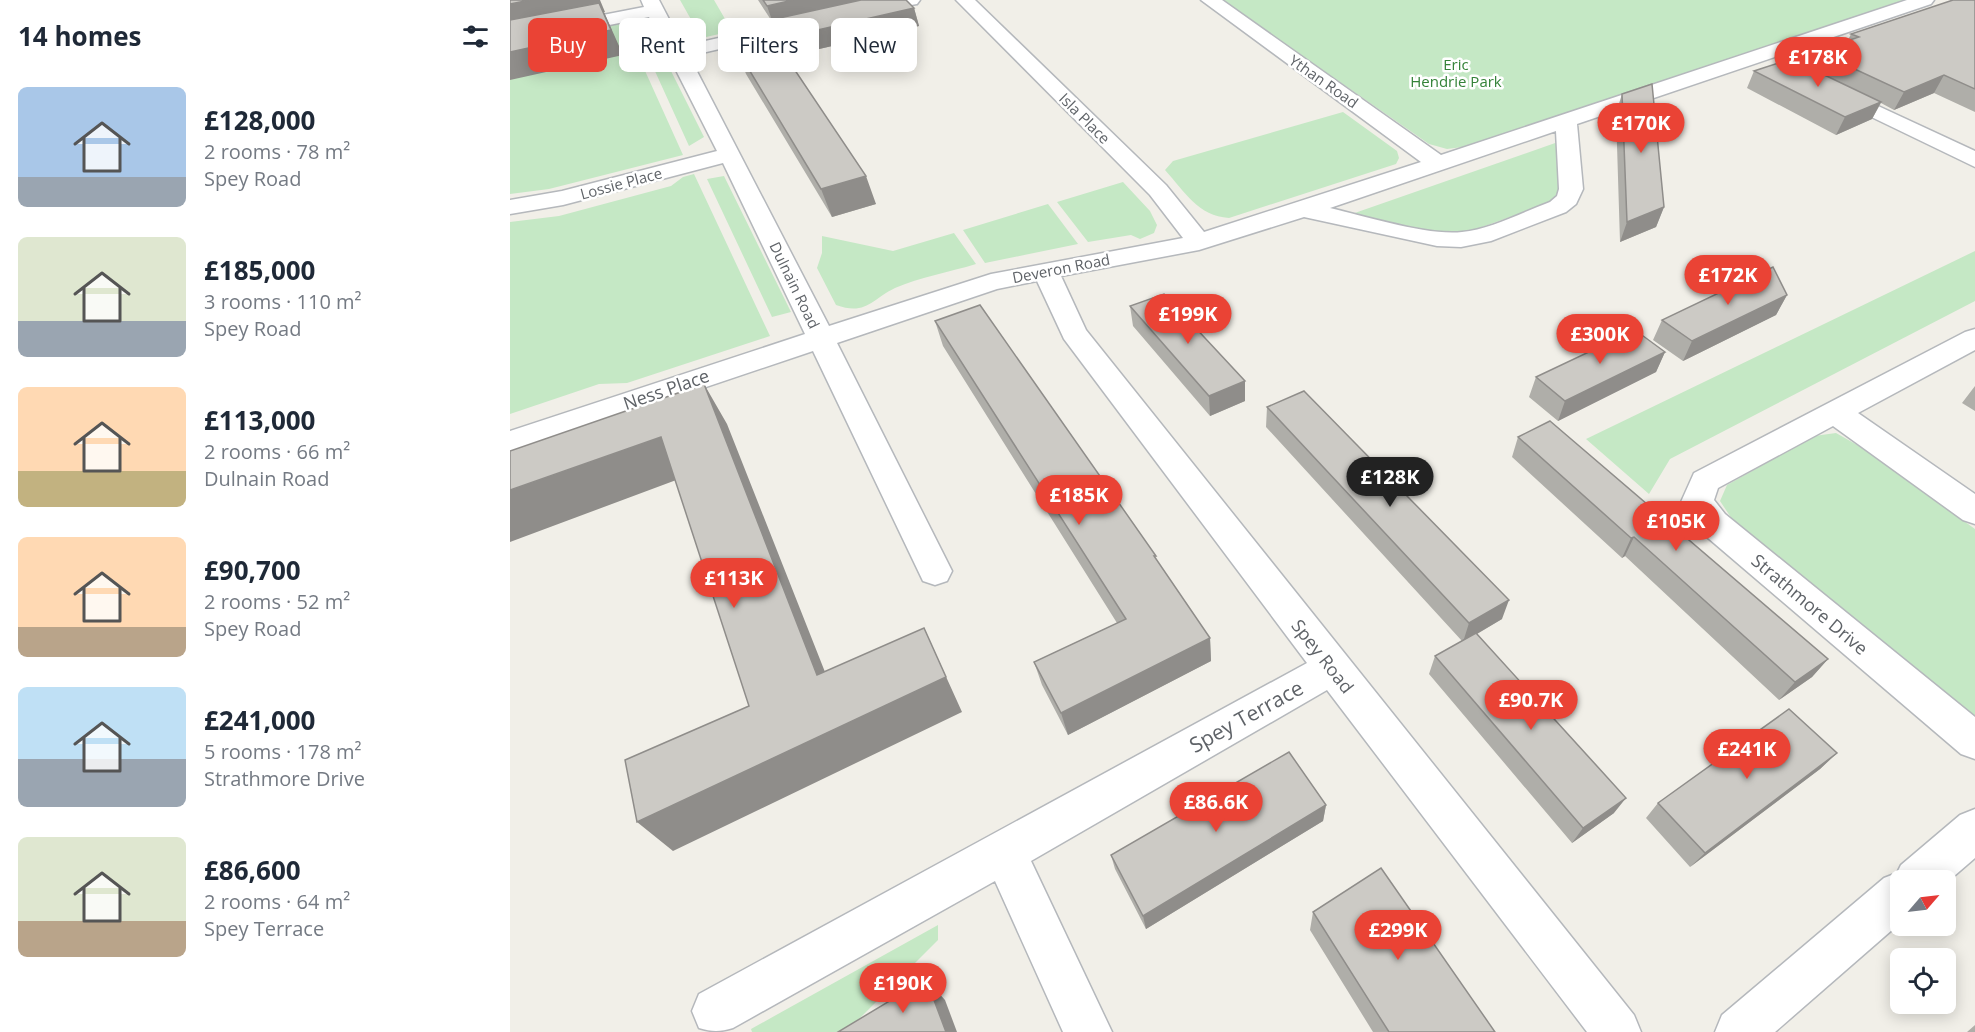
<!DOCTYPE html>
<meta charset="utf-8">
<style>
body{margin:0;font-family:"Open Sans",sans-serif;background:#f6f6f7;color:#1f2937;height:100vh;display:flex;flex-direction:column;font-size:22px;white-space:nowrap}
*{box-sizing:border-box;margin:0}
p{font-size:20px;color:#747a83}
.icon{flex:none;width:33px;height:33px;fill:none;stroke:currentColor;stroke-width:2;stroke-linecap:round;stroke-linejoin:round}
.map{position:relative;flex:1;overflow:hidden}
.side{display:flex;flex-direction:column;background:#fff;width:510px}
.side>*{flex:none}
.banner{position:absolute;left:18px;top:18px;width:570px;height:54px;display:flex;gap:12px}
.needle{width:39px;rotate:62deg}
.controls{position:absolute;left:1380px;top:870px;display:grid;gap:12px}
.controls a{display:grid;place-items:center;width:66px;height:66px;border-radius:9px;background:#fff;box-shadow:0 3px 15px #0003;font-size:30px}
.price{position:absolute;translate:-50% -51px;padding:0 14px;border-radius:21px;background:#ea4335;color:#fff;font-size:20px;line-height:39px;filter:drop-shadow(0 2px 3px #0008)}
.price::after{content:'';position:absolute;left:50%;top:36px;width:18px;height:14px;margin-left:-9px;background:inherit;clip-path:polygon(0 0,100% 0,50% 100%)}
.price.active{background:#222;color:#fff}
ul{padding:0;list-style:none}
li{display:flex;align-items:center;gap:18px;height:150px;padding:0 18px}
li span{display:grid;place-items:center;flex:none;width:168px;height:120px;border-radius:9px;color:#555}
li>.icon{margin-inline-start:auto}
span .icon{width:72px;height:72px;fill:#fffc;stroke-width:1}
li b{font-size:26px}
h2{display:flex;justify-content:space-between;align-items:center;height:72px;padding:0 18px;font-size:26px}
.tag{padding:0 21px;border-radius:9px;background:#fff;box-shadow:0 3px 15px #0003;font-size:21px;line-height:54px}
.tag.active{background:#ea4335;color:#fff}
main{display:flex;flex:1;min-height:0}
.map>svg:first-child{display:block}
.green{fill:#c5e8c5}
.lines{fill:none;stroke-linecap:round;stroke-linejoin:round}
.minor-casing{stroke:#b5b8bc;stroke-width:3}
.minor{fill:#fff;fill-rule:evenodd}
.wall{fill:#afaea9}
.shaded-wall{fill:#8f8d8a}
.building{fill:#cccac5;stroke:#8f8d8a;stroke-width:1.5}
.labels{text-anchor:middle;dominant-baseline:central;stroke-width:5;stroke-linejoin:round;paint-order:stroke}
.far-park-label{font-size:15px;fill:#348238;stroke:#fff}
.far-street-label{font-size:15px;fill:#5f6368;stroke:#fff}
.street-label{font-size:18px;fill:#5f6368;stroke:#fff}
.near-street-label{font-size:21px;fill:#5f6368;stroke:#fff}
</style>
<main>
<section class="side">
<h2>14 homes<svg class="icon" aria-label="filters" viewBox="0 0 24 24"><path d="M4 7h16M4 17h16"/><circle cx="9" cy="7" r="2"/><circle cx="15" cy="17" r="2"/></svg></h2>
<ul>
<li><span style="background:linear-gradient(#a9c7e8 75%,#9aa5b1 0)"><svg class="icon" aria-label="home" viewBox="0 0 24 24"><path d="M3 11l9-7 9 7M6 9v11h12V9"/></svg></span><div><b>£128,000</b><p>2 rooms · 78 m²</p><p>Spey Road</p></div></li>
<li><span style="background:linear-gradient(#dfe7d0 70%,#9aa5b1 0)"><svg class="icon" aria-label="home" viewBox="0 0 24 24"><path d="M3 11l9-7 9 7M6 9v11h12V9"/></svg></span><div><b>£185,000</b><p>3 rooms · 110 m²</p><p>Spey Road</p></div></li>
<li><span style="background:linear-gradient(#ffd9b3 70%,#c2b280 0)"><svg class="icon" aria-label="home" viewBox="0 0 24 24"><path d="M3 11l9-7 9 7M6 9v11h12V9"/></svg></span><div><b>£113,000</b><p>2 rooms · 66 m²</p><p>Dulnain Road</p></div></li>
<li><span style="background:linear-gradient(#ffd9b3 75%,#b9a48a 0)"><svg class="icon" aria-label="home" viewBox="0 0 24 24"><path d="M3 11l9-7 9 7M6 9v11h12V9"/></svg></span><div><b>£90,700</b><p>2 rooms · 52 m²</p><p>Spey Road</p></div></li>
<li><span style="background:linear-gradient(#bfe0f5 60%,#9aa5b1 0)"><svg class="icon" aria-label="home" viewBox="0 0 24 24"><path d="M3 11l9-7 9 7M6 9v11h12V9"/></svg></span><div><b>£241,000</b><p>5 rooms · 178 m²</p><p>Strathmore Drive</p></div></li>
<li><span style="background:linear-gradient(#dfe7d0 70%,#b9a48a 0)"><svg class="icon" aria-label="home" viewBox="0 0 24 24"><path d="M3 11l9-7 9 7M6 9v11h12V9"/></svg></span><div><b>£86,600</b><p>2 rooms · 64 m²</p><p>Spey Terrace</p></div></li>
</ul>
</section>
<div class="map">
<svg width="1465" height="1032" viewBox="0 0 1465 1032">
<rect width="100%" height="100%" fill="#f1efe8"/>
<path class="green" d="M170,0H204L222,31L192,38L180,36L187,30Z
M712,0H1397L953,147L937,149L919,144Z
M136,21L194,137L179,146L124,25Z
M113,22L173,155L39,189L0,194V49Z
M833,112L887,151L889,158L886,164L719,218C688,216 675,192 655,170L663,161Z
M1048,142L1050,197L1042,202L961,231L944,233L926,232L839,215Z
M184,174L260,336L117,383L89,384L0,414V222L49,216L161,186L173,177Z
M214,176L281,312L262,317L197,179Z
M613,182L640,211L647,225L644,233L630,239L621,235L578,242L547,202Z
M538,204L568,244L475,263L453,230Z
M444,233L466,264C440,272 410,277 385,288C362,299 356,316 326,305L307,268L312,253V236L383,251Z
M1465,251V301L1160,459L1139,494L1076,439Z
M1326,433L1349,446L1465,529V718L1222,519L1210,501L1217,485L1304,436Z
M428,925V940L336,1032H242L241,1029Z"/>
<g class="lines">
<defs>
<path id="minor" d="M131,0H149L173,46L377,0H410L407,4L401,5L179,56L319,326L481,274L673,238L640,195L446,0H465L656,185L694,232L911,162L691,0H712L931,155L1397,0H1424L1421,4L1067,124L1073,189L1066,204L1056,212L981,241L951,247L927,246L794,217L689,250L551,276L576,330L1124,1015L1131,1032H1077L817,690L521,861L602,1032H553L485,881L223,1028C210,1032 202,1032 189,1028L182,1011L189,994L797,663L554,339L527,281L487,289L327,343L442,571L437,581L425,585L413,581L303,351L0,453V431L295,334L213,163L53,205L0,214V200L52,191L207,151L139,17L0,45V33L134,7ZM1046,131L1049,189L1047,196L1040,202C1013,212 979,230 952,232C918,236 855,216 820,208Z
M1325,86L1465,151V167L1318,96L1315,92L1318,88Z
M1465,329V350L1348,413L1465,494V524L1453,520L1323,426L1208,488L1204,500L1215,514L1465,717V759L1451,754L1191,532L1171,502L1184,473L1455,332Z
M1465,809V858L1436,883V880H1390V923L1265,1032H1205L1212,1015L1374,878L1387,873L1391,865L1450,815Z"/>
</defs>
<use href="#minor" class="minor-casing"/>
<use href="#minor" class="minor"/>
</g>
<path class="wall" d="M248,0H396L404,8L409,26L283,55L272,37L267,23H263Z
M1465,0V112L1424,93L1384,110L1371,103L1362,119L1326,135L1237,88L1244,71L1299,68L1306,51L1338,40L1341,34Z
M226,48L366,204L322,217L236,74Z
M1112,94L1154,207L1146,227L1110,242L1106,113Z
M1277,295L1266,315L1173,361L1143,340L1152,320Z
M620,306L735,401L700,416L623,326Z
M425,321L646,560L700,638L701,661L558,735L532,685L524,662L607,623L433,346Z
M1155,352L1146,372L1048,421L1019,397L1026,377Z
M1465,386V411L1452,403Z
M757,407L992,619L967,634L1104,813L1062,843L919,674L925,656L952,641L756,427Z
M1008,437L1318,659L1302,677L1269,700L1115,556L1112,558L1002,457Z
M1327,753L1310,769L1180,867L1136,818L1148,803Z
M816,805L813,821L636,929L605,869L601,855Z
M803,912L985,1032H863L800,930Z
M1465,1025V1032H1457Z"/>
<path class="shaded-wall" d="M20,0H90L95,12H94L113,55L0,80V4Z
M283,0H372L265,19L267,23H263L257,6Z
M404,8L409,26L283,55L277,37Z
M1434,75L1424,93L1384,110L1394,92Z
M1371,102L1362,119L1326,135L1335,117Z
M356,176L366,204L322,217L311,189Z
M1154,207L1146,227L1110,242L1117,222Z
M1277,295L1266,315L1173,361L1182,341Z
M1155,352L1146,372L1048,421L1055,401Z
M735,381V401L700,416L699,396Z
M194,384L217,424L330,710L307,675Z
M151,437L177,476L0,542V490Z
M1124,537L1115,556L1112,558L1121,538Z
M999,600L992,619L953,642L959,623Z
M414,628L452,712L163,851L127,822Z
M700,638L701,661L558,735L551,713Z
M1318,659L1302,677L1269,700L1285,682Z
M1327,753L1310,769L1180,867L1195,853Z
M1116,798L1104,813L1062,843L1073,828Z
M816,805L813,821L636,929L633,916Z
M416,979L435,1000L447,1032H436Z"/>
<path class="building" d="M0,0H20L0,4Z
M253,0H283L257,6Z
M351,0H396L404,8L277,37L265,19Z
M1443,0H1465V89L1434,75L1394,92L1306,51L1349,37L1341,34Z
M89,3L101,30L0,52V20Z
M264,39L356,176L311,189L226,48Z
M1281,59L1371,102L1335,117L1244,71Z
M1142,84L1154,207L1117,222L1112,94Z
M1263,267L1277,295L1182,341L1152,320Z
M654,294L735,381L699,396L620,306Z
M470,305L646,556H644L700,638L551,713L524,662L616,619L425,321Z
M1125,330L1155,352L1055,401L1026,377Z
M194,384L307,675L414,628L436,677L127,822L115,760L239,706L151,437L0,490V451Z
M794,391L999,600L959,623L757,407Z
M1040,421L1318,659L1285,682L1124,537L1121,538L1008,437Z
M966,633L1116,798L1073,828L925,656Z
M1279,709L1327,753L1195,853L1148,803Z
M779,752L816,805L633,916L601,855Z
M871,868L985,1032H879L803,912Z
M416,979L436,1032H328Z"/>
<g class="labels">
<g class="far-park-label">
<text x="946" y="64">Eric<tspan x="946" dy="17">Hendrie Park</tspan></text>
</g>
<g class="far-street-label">
<text transform="translate(814 81) rotate(35)">Ythan Road</text>
<text transform="translate(575 118) rotate(45)">Isla Place</text>
<text transform="translate(111 183) rotate(-15)">Lossie Place</text>
<text transform="translate(551 268) rotate(-11)">Deveron Road</text>
<text transform="translate(285 285) rotate(64)">Dulnain Road</text>
</g>
<g class="street-label">
<text transform="translate(156 389) rotate(-19)">Ness Place</text>
<text transform="translate(1300 604) rotate(40)">Strathmore Drive</text>
<text transform="translate(813 656) rotate(52)">Spey Road</text>
</g>
<g class="near-street-label">
<text transform="translate(736 716) rotate(-29)">Spey Terrace</text>
</g>
</g>
</svg>
<div class="controls">
<a><svg class="needle" viewBox="-14 -14 28 28"><path d="M0-13l5 13h-10z" fill="#e53935"/><path d="M0 13l5-13h-10z" fill="#747a83"/></svg></a>
<a><svg class="icon" aria-label="locate" viewBox="0 0 24 24"><circle cx="12" cy="12" r="6"/><path d="M12 2v4M12 18v4M2 12h4M18 12h4"/></svg></a>
</div>
<b class="price" style="left:1308px;top:88px">£178K</b>
<b class="price" style="left:1131px;top:154px">£170K</b>
<b class="price" style="left:1218px;top:306px">£172K</b>
<b class="price" style="left:678px;top:345px">£199K</b>
<b class="price" style="left:1090px;top:365px">£300K</b>
<b class="price active" style="left:880px;top:508px">£128K</b>
<b class="price" style="left:569px;top:526px">£185K</b>
<b class="price" style="left:1166px;top:552px">£105K</b>
<b class="price" style="left:224px;top:609px">£113K</b>
<b class="price" style="left:1021px;top:731px">£90.7K</b>
<b class="price" style="left:1237px;top:780px">£241K</b>
<b class="price" style="left:706px;top:833px">£86.6K</b>
<b class="price" style="left:888px;top:961px">£299K</b>
<b class="price" style="left:393px;top:1014px">£190K</b>
<div class="banner">
<a class="tag active">Buy</a>
<a class="tag">Rent</a>
<a class="tag">Filters</a>
<a class="tag">New</a>
</div>
</div>
</main>
